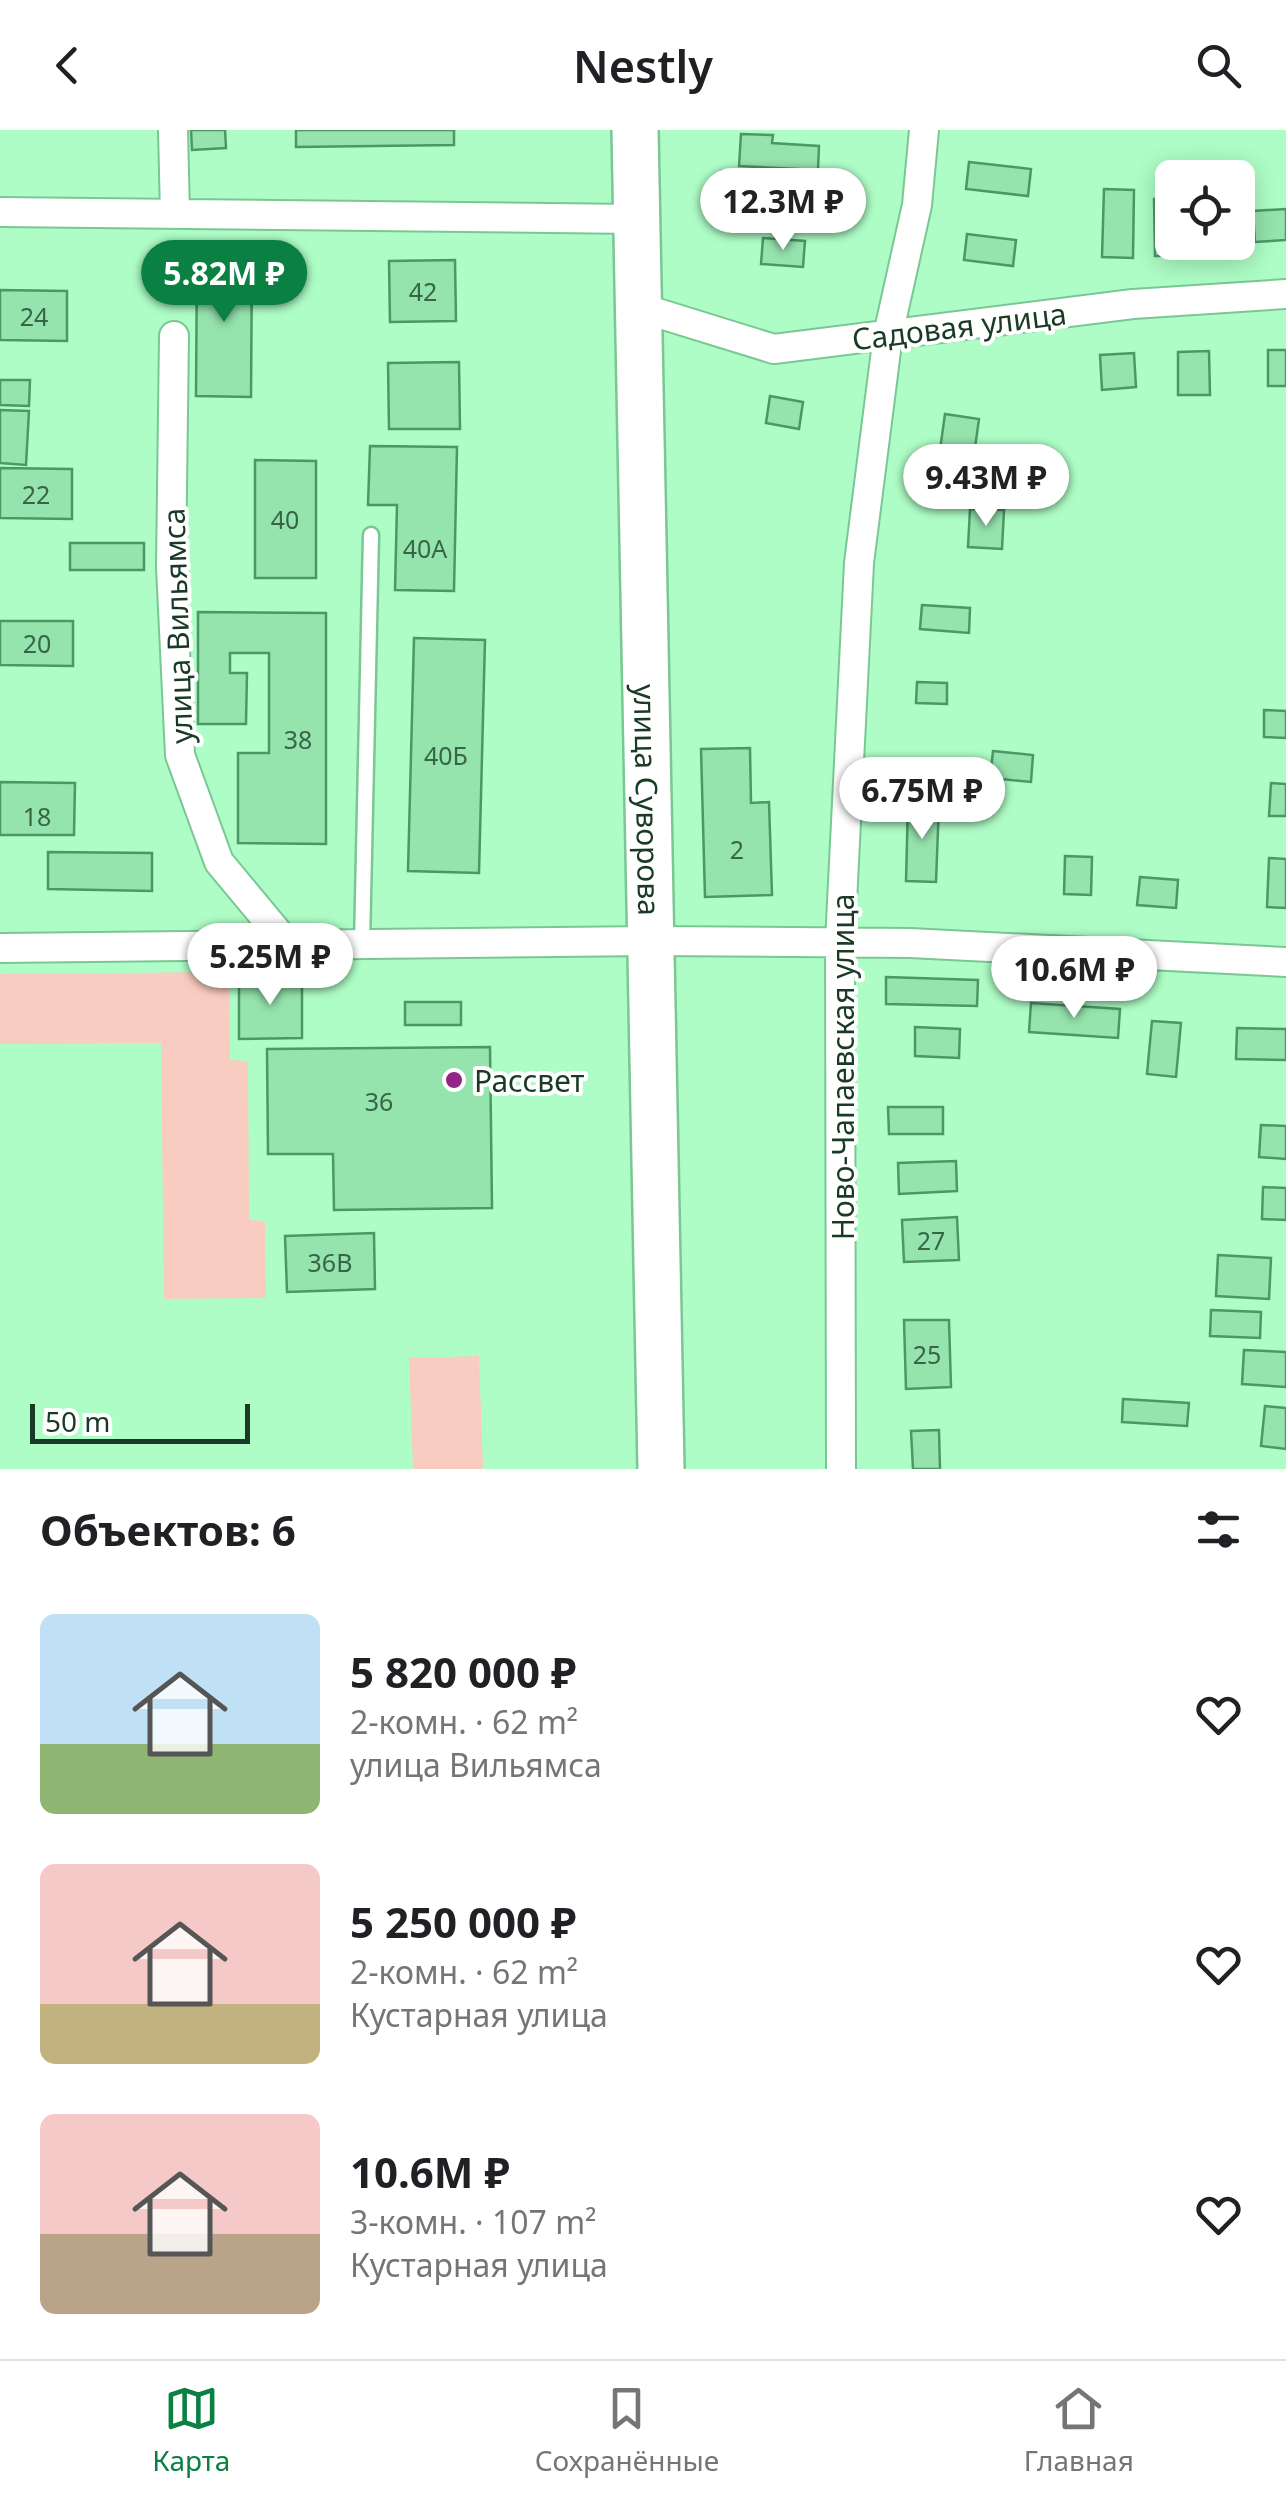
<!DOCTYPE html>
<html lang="ru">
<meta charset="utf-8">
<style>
body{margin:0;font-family:"Noto Sans",sans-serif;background:#f6f6f6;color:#202124;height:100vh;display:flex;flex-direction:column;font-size:38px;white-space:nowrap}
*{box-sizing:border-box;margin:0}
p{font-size:32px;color:#757577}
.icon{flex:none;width:55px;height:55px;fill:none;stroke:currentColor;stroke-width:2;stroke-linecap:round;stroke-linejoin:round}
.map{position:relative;height:1339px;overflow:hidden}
.details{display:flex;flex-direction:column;background:#fff;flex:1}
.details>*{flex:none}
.tools{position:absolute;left:1155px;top:30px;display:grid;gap:20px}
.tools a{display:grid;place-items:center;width:100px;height:100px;border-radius:15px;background:#fff;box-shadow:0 5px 25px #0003;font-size:50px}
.scale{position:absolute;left:30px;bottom:25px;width:220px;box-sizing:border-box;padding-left:10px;border:5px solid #193a25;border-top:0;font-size:28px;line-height:35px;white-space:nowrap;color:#193a25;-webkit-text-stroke:8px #fff;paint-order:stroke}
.price{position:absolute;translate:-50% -85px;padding:0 22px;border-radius:35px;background:#fff;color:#222;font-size:32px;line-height:65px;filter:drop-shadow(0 2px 5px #0008)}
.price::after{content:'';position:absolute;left:50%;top:60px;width:30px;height:22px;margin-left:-15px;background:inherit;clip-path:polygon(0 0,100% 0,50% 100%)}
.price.current{background:#0b8043;color:#fff}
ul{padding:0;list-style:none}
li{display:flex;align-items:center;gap:30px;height:250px;padding:0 40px}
li span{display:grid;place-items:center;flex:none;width:280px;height:200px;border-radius:15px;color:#555}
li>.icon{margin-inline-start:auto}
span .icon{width:120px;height:120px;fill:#fffc;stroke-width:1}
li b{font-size:42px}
h2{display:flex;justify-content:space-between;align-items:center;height:120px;padding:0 40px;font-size:42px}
header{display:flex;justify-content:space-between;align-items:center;height:130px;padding:0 40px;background:#fff;font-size:45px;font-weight:600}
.dock{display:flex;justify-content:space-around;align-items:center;height:140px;border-top:2px solid #e0e0e0;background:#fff;font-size:28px;color:#757577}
.dock a{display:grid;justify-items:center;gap:5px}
.dock .current{color:#0b8043}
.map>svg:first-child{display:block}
.green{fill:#f9ccc1}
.building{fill:#95e3ad;stroke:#4b9866;stroke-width:2.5}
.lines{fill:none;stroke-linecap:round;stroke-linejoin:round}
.lane-casing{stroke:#7ac793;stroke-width:19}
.street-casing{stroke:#7ac793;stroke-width:32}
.primary-casing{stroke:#7ac793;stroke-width:50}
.lane{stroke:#fff;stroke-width:14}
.street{stroke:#fff;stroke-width:28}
.primary{stroke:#fff;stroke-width:45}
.poi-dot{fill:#932586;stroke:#fff;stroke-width:4}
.labels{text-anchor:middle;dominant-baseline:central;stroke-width:8;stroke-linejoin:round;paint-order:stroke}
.number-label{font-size:25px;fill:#386447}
.street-label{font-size:30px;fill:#193a25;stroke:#fff}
.poi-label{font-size:30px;fill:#193a25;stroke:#fff;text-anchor:start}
</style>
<header><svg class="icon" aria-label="back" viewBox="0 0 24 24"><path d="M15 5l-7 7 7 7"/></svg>Nestly<svg class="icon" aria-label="search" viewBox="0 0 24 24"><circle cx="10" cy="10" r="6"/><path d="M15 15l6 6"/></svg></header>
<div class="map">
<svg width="1286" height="1339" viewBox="0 0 1286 1339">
<rect width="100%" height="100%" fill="#aefdc6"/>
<path class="green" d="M229,842L230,930L248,931L249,1090L265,1091L266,1168L164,1169L161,913L0,914V844Z
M479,1226L483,1339H413L409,1228Z"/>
<path class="building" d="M191,0H225L226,18L192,20Z
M296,0H454V15L296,17Z
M741,4L773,5L772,13L819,16L818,40L739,36Z
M969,32L1031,39L1028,66L966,59Z
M721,41L807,42V66L721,64Z
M1104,59L1134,60L1133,128L1102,127Z
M1154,69H1172V112H1207V126H1155Z
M1286,79V110L1255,112L1253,81Z
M967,104L1016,110L1013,136L964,130Z
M763,108L805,111L803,137L761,134Z
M197,123L252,124L251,267L196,266Z
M455,130L456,191L390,192L389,131Z
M0,160L67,161V211L0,210Z
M1268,220H1286V256H1268Z
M1209,221L1210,265H1178V222Z
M1134,223L1136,257L1102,260L1100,225Z
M459,232L460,299H389L388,233Z
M0,250H30L29,276L0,275Z
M770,266L803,272L799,299L766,293Z
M0,280L29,281L26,335L0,333Z
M945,284L979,289L973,332L939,327Z
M370,316L457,317L454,461L395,460L397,375H368Z
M255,330L316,331V448H255Z
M0,338L72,339V389L0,388Z
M970,379L1004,380L1002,419L968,417Z
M70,413H144V440H70Z
M922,475L970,478L969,503L920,499Z
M198,482L326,483V714L238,713V623H269V523H230V543H247L246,594H198Z
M0,491H73V536L0,535Z
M414,508L485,510L479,743L408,741Z
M917,552L947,553V574L916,573Z
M1264,580L1286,581V608L1264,607Z
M750,618L751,673L769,672L772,765L705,767L701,619Z
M993,621L1033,625L1031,652L990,648Z
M0,652L75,653L74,705H0Z
M1271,653L1286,654V686H1269Z
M908,673L939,674L936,752L906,751Z
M48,722L152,723V761L48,759Z
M1065,726L1092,727L1091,765L1064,764Z
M1269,728L1286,729V778L1267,777Z
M1140,747L1178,750L1176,778L1137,775Z
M886,847L978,850L977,876L886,874Z
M239,848H302V908L239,909Z
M405,872H461V895H405Z
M1031,873L1120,879L1118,908L1029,902Z
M1152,891L1181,893L1176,947L1147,944Z
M915,897L960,899L959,928L915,926Z
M1237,898L1286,899V930L1236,929Z
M490,917L492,1078L334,1080L333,1024H268L267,919Z
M888,977H943V1004H889Z
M1261,995L1286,996V1029L1259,1027Z
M956,1031L957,1061L899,1064L898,1033Z
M1263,1057L1286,1058V1090L1262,1089Z
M957,1087L959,1130L904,1132L902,1090Z
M374,1103L375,1159L287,1162L285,1106Z
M1218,1125L1271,1128L1269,1169L1216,1166Z
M1211,1180L1261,1182L1260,1208L1210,1206Z
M904,1190H949L951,1257L906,1259Z
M1244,1220L1286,1222V1257L1242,1254Z
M1123,1269L1189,1273L1187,1296L1122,1292Z
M1265,1276L1286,1278V1319L1261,1316Z
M939,1300L940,1339H913L911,1301Z"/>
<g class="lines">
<defs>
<path id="lane" d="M362,814L371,405"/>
<path id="street" d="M173,0L175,84
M0,82L636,89
M638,177L774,219L1133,174L1286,164
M174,206L171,437L180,625L219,732L288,815
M0,818L651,811L910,813L1286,832
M841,1339L840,812L859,433L888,205L917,75L924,0"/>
<g id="primary">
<path id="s1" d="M635,0L661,1339"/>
</g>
</defs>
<use href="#lane" class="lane-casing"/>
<use href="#street" class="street-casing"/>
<use href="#primary" class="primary-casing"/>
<use href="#lane" class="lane"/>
<use href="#street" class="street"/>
<use href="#primary" class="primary"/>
</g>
<circle class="poi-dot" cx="454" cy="950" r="10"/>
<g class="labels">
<g class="number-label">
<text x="423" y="161">42</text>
<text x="34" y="186">24</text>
<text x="36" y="364">22</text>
<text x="285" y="389">40</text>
<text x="425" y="418">40А</text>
<text x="37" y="513">20</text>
<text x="298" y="609">38</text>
<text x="446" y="625">40Б</text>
<text x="37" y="686">18</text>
<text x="737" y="719">2</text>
<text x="379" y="971">36</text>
<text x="931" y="1110">27</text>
<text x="330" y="1132">36В</text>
<text x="927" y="1224">25</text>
</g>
<g class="street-label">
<text transform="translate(959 196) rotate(-7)">Садовая улица</text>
<text transform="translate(177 496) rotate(-92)">улица Вильямса</text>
<text stroke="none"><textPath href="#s1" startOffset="670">улица Суворова</textPath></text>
<text transform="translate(842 937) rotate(-90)">Ново-Чапаевская улица</text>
</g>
<g class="poi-label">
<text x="474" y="950">Рассвет</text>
</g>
</g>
</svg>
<div class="tools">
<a><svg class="icon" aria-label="locate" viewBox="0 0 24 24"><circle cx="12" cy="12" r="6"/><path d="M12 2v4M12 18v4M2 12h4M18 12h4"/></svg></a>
</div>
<div class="scale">50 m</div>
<b class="price" style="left:783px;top:123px">12.3M ₽</b>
<b class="price current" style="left:224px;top:195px">5.82M ₽</b>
<b class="price" style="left:986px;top:399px">9.43M ₽</b>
<b class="price" style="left:922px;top:712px">6.75M ₽</b>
<b class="price" style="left:270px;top:878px">5.25M ₽</b>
<b class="price" style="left:1074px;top:891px">10.6M ₽</b>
</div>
<section class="details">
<h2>Объектов: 6<svg class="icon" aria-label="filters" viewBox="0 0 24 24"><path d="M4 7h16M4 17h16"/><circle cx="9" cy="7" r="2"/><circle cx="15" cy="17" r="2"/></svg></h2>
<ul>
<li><span style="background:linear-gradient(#bfe0f5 65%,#8fb573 0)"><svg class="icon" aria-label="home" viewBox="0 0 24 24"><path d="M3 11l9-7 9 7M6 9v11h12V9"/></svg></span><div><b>5 820 000 ₽</b><p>2-комн. · 62 m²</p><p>улица Вильямса</p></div><svg class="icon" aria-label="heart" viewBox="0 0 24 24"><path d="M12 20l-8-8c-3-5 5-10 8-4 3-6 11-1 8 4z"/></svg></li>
<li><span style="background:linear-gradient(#f6c9c9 70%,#c2b280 0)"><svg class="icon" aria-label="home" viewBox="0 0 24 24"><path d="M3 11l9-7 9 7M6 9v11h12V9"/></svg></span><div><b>5 250 000 ₽</b><p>2-комн. · 62 m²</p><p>Кустарная улица</p></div><svg class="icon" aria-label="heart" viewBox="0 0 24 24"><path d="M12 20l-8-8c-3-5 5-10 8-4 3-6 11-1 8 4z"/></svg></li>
<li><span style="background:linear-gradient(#f6c9c9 60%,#b9a48a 0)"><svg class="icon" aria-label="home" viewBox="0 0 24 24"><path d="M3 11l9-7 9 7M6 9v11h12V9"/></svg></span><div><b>10.6M ₽</b><p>3-комн. · 107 m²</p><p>Кустарная улица</p></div><svg class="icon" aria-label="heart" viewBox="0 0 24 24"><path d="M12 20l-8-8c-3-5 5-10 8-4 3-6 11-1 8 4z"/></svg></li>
</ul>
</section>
<nav class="dock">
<a class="current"><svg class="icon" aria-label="map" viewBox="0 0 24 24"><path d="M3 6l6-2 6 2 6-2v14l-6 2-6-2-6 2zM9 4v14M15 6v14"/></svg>Карта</a>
<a><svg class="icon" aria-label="saved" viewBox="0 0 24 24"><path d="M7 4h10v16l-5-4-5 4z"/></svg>Сохранённые</a>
<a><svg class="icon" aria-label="home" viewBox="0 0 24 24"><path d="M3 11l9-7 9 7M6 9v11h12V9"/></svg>Главная</a>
</nav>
